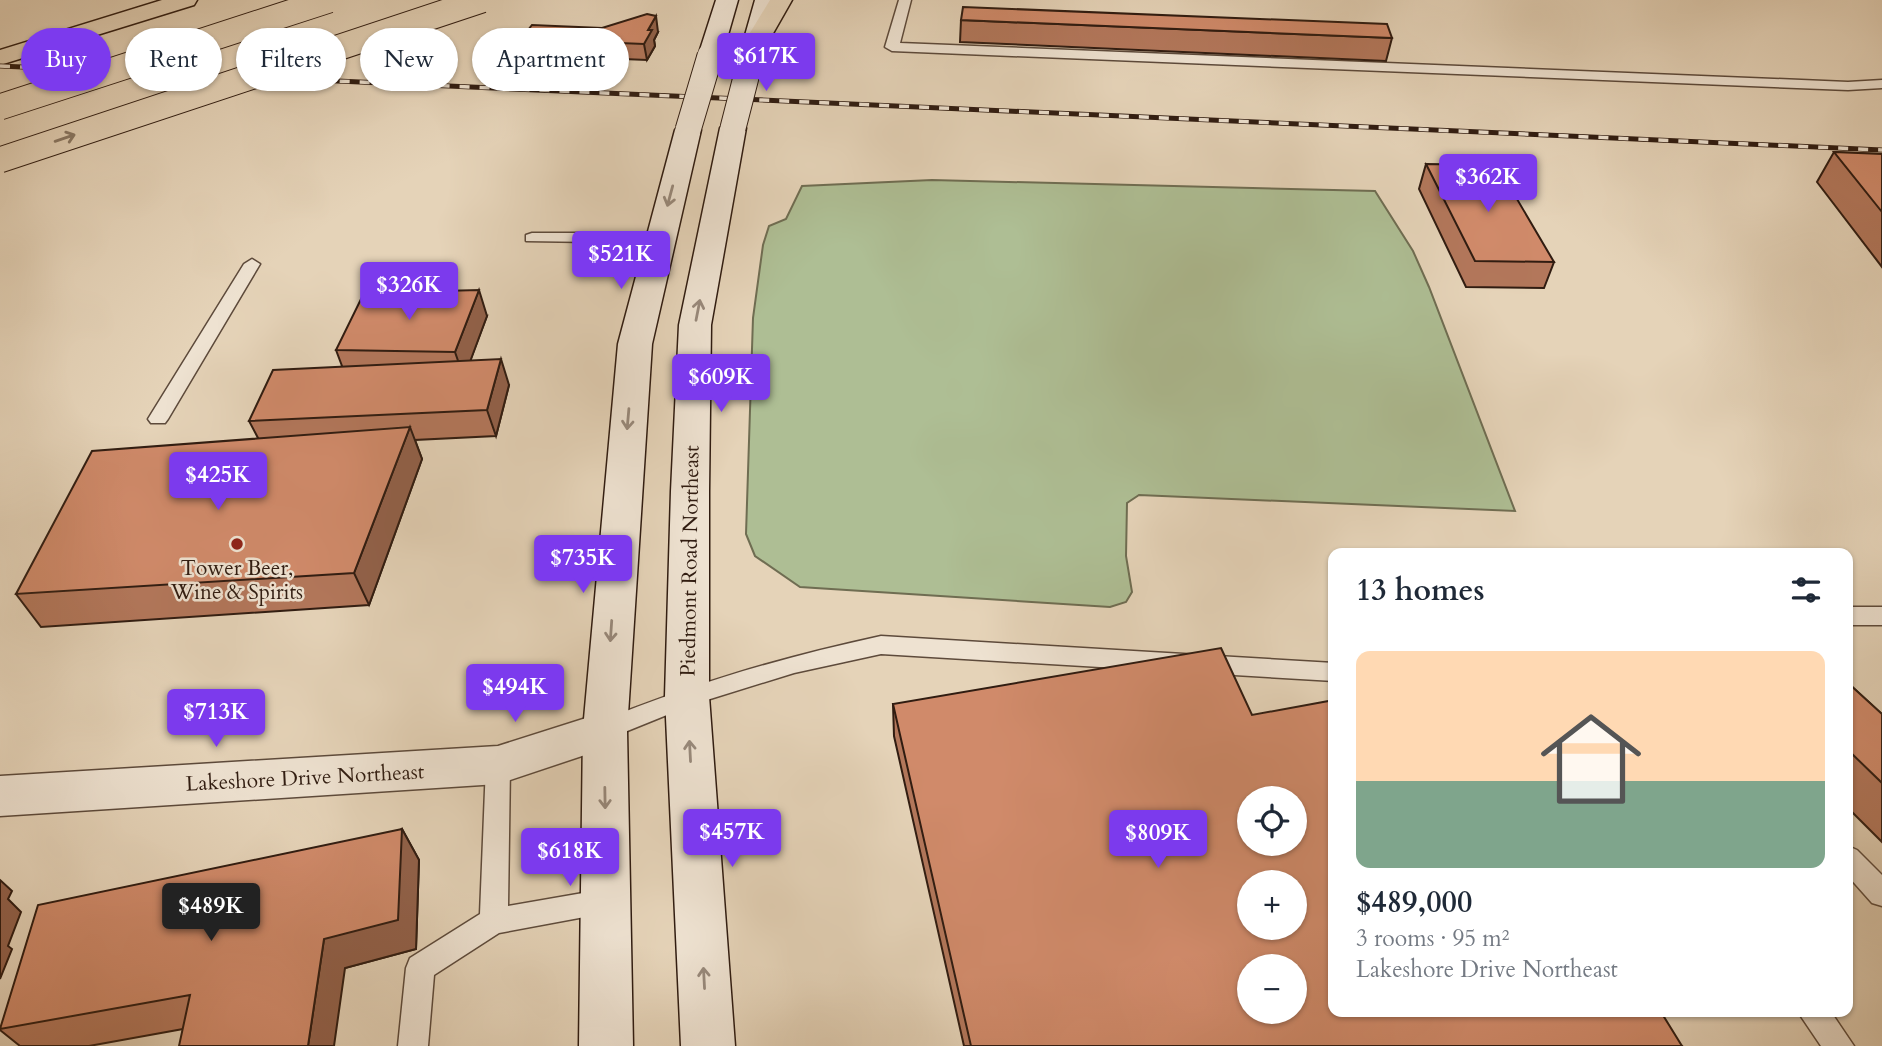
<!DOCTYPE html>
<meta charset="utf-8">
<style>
body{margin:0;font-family:Cardo,serif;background:#f6f6f7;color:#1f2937;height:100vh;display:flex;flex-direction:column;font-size:26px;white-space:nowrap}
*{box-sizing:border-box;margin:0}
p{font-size:23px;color:#747a83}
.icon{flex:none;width:38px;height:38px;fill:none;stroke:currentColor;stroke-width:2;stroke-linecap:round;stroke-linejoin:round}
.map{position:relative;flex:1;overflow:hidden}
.sheet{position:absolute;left:1328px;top:548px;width:525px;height:469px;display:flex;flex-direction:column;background:#fff;border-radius:14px;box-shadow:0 2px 5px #0004}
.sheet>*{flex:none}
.banner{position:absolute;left:21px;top:28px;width:665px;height:63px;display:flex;gap:14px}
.buttons{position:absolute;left:1237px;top:786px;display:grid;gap:14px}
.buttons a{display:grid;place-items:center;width:70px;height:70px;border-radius:50%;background:#fff;box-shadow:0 2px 5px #0004;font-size:35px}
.price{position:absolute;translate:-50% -60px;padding:0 16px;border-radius:7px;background:#7c3aed;color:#fff;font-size:23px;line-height:46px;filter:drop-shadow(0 2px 4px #0008)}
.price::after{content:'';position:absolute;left:50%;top:42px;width:21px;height:16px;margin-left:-10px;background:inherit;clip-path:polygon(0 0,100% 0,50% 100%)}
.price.current{background:#222;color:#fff}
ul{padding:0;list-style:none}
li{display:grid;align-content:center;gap:14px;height:371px;padding:0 28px}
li+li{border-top:2px solid #e0e1e3}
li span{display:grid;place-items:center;height:217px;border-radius:14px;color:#555}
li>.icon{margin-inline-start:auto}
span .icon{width:126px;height:126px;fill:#fffc;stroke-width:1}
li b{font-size:30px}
h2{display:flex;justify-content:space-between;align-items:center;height:84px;padding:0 28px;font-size:30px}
.chip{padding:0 24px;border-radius:32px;background:#fff;box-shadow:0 2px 5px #0004;font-size:24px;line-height:63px}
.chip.current{background:#7c3aed;color:#fff}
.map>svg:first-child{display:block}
.green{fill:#aebe94;stroke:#6f6d52;stroke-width:2}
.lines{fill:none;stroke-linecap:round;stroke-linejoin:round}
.lane-casing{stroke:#5d4a3b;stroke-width:3}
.street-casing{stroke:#5d4a3b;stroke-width:3}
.secondary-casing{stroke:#301c11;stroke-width:3}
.highway-casing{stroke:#301c11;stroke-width:3}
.lane{fill:#eee2d1;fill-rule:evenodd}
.street{fill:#eee2d1;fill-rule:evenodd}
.secondary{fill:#eee2d1;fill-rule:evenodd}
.highway{fill:#e5d3b8;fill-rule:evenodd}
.rail-casing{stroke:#301c11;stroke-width:5}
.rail{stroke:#eee2d1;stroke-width:3.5;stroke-dasharray:10;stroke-linecap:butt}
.secondary-bridge-casing{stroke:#301c11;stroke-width:27;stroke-linecap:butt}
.highway-bridge-casing{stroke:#301c11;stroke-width:27;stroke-linecap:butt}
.secondary-bridge{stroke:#eee2d1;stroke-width:25}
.highway-bridge{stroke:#e5d3b8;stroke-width:25}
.wall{fill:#b3775b;stroke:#301c11;stroke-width:2}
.shaded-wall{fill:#92614a;stroke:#301c11;stroke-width:2}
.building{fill:#d08a6a;stroke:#301c11;stroke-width:2;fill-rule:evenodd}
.oneway{stroke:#8a7864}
.oneway2{stroke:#98897b}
.poi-dot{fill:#8f2418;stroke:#eee2d1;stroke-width:2.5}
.labels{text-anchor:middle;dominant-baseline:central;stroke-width:5;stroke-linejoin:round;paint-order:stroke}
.street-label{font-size:21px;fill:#301c11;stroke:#eee2d1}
.poi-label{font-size:21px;fill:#301c11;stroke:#eee2d1}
</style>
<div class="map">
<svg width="1882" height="1046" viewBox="0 0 1882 1046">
<rect width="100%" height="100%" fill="#e5d3b8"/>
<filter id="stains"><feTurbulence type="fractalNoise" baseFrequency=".00286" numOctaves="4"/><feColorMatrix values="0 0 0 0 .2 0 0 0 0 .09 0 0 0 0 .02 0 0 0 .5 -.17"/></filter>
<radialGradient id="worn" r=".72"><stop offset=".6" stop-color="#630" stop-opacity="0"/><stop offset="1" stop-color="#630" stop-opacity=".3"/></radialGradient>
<path class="green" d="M932,180L1375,191L1413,251L1429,287L1515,511L1139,495L1127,503L1126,556L1132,592L1126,602L1110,607L800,587L755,556L746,534L753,318L763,245L769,226L786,219L802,186Z"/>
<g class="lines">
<defs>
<path id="lane" d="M899,0H911L900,43L1848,82L1882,80V88L1848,90L892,51L885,47Z
M532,233H661L669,238L661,243L526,241V235Z
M252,259L260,264L168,419L165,423H151L148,419L244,264Z
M1848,607H1882V625H1848Z
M881,636L1334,663V681L881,654L794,673L694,704L605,740L596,737L593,730L596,723C692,684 780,658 881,636Z
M498,754L507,758L510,765L508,906L606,889L616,892L620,901L616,910L606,913L499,933L434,975L428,1046H398L406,968L410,958L480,914L486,765L489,758Z
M1848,846L1857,850L1882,875V906L1872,903L1848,876Z
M1798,1012H1831L1854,1046H1821Z"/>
<path id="street" d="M605,712L621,717L627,730L621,743L498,784L0,816V776L498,746Z"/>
<path id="secondary" d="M716,0H738L722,56L719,61H701L698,56Z
M755,0H777L766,46L763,51H745L742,46Z
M733,120L742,122L746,128L711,325L709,491V696L735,1046H681L665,696L671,491L679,325L720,128L724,122Z
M688,122L697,124L701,130L652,344L627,730L633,1046H579L583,730L618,344L675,130L679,124Z"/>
<path id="highway" d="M162,0H197L194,5L0,65V50Z
M770,0H792L763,51H745L742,46Z"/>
</defs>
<use href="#lane" class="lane-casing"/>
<use href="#street" class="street-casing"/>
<use href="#secondary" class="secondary-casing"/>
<use href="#highway" class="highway-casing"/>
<use href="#lane" class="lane"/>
<use href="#street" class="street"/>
<use href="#secondary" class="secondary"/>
<use href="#highway" class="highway"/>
<defs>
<path id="rail" d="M0,66L1882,150"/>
</defs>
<use href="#rail" class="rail-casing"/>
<use href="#rail" class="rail"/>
<defs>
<path id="secondary-bridge" d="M733,128L754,46
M688,130L710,56"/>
<path id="highway-bridge" d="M0,107L329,0
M0,160L482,0"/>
</defs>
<use href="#secondary-bridge" class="secondary-bridge-casing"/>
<use href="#highway-bridge" class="highway-bridge-casing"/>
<use href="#secondary-bridge" class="secondary-bridge"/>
<use href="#highway-bridge" class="highway-bridge"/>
</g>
<path class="wall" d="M961,20L1392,38L1386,61L960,42Z
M658,32L654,40L655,46L647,60L525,55L521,39Z
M1834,152L1882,154V267L1817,182Z
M1426,164L1554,262L1544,288L1466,287L1419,189Z
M487,316L470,361L509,385L496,436L415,440L422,459L369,605L41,627L16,594L258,438L249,421L342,366L336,350Z
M1848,683L1882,714V842L1848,808Z
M893,704L1252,715L1682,1046H964L894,736Z
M402,829L419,860L416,949L345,968L183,1029L89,1046H20L0,1030V1027Z"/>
<path class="shaded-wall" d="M656,16L658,32L654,40L655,46L647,60L644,44L648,30Z
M479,290L487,316L464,378L455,352Z
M501,359L509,385L496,436L487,410Z
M410,427L422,459L369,605L354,573Z
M402,829L419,860L416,949L345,968L334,1046H308L324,939Z
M0,880L12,891L8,899L21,912L8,946L12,949L0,979Z"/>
<path class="building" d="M963,7L1387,24L1392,38L961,20Z
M647,14L656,16L648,30H652L644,44L521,39L532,25L602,28Z
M1834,152L1882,154V212Z
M1426,164L1497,165L1554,262L1475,261Z
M479,290L455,352L336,350L364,293Z
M501,359L487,410L249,421L273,370Z
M410,427L354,573L16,594L92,451Z
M1221,648L1252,715L1334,700V1012H1661L1682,1046H971L893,704ZM1250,798H1295V844H1250ZM1250,882H1295V928H1250ZM1250,966H1295V1012H1250Z
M1848,683L1882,714V783L1848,750Z
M402,829L398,920L324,939L308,1046H179L190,995L0,1029L38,905Z"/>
<defs><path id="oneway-shaft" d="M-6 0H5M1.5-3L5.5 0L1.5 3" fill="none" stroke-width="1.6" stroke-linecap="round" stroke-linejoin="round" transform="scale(1.75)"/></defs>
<use class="oneway" href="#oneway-shaft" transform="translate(65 138) rotate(-19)"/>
<g class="oneway2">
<use href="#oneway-shaft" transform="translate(670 196) rotate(105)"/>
<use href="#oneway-shaft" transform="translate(698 310) rotate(-79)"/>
<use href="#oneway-shaft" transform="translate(628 419) rotate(95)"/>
<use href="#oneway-shaft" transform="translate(611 631) rotate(94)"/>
<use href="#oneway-shaft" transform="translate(690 751) rotate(-93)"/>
<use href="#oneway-shaft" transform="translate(605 798) rotate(89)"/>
<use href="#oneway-shaft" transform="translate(704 978) rotate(-93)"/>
</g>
<circle class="poi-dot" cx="237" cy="544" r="7"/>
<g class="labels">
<g class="street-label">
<text transform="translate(690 561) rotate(-89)">Piedmont Road Northeast</text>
<text transform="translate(305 778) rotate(-3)">Lakeshore Drive Northeast</text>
</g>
<g class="poi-label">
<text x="237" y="568">Tower Beer,<tspan x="237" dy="24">Wine &amp; Spirits</tspan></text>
</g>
</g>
<rect width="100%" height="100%" filter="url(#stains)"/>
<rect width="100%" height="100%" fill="url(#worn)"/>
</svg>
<div class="buttons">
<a><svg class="icon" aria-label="locate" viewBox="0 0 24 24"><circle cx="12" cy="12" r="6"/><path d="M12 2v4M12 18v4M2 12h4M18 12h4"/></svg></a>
<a>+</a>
<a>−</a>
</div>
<b class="price" style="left:766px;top:93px">$617K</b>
<b class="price" style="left:1488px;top:214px">$362K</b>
<b class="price" style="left:621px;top:291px">$521K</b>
<b class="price" style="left:409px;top:322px">$326K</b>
<b class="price" style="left:721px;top:414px">$609K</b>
<b class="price" style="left:218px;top:512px">$425K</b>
<b class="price" style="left:583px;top:595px">$735K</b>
<b class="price" style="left:515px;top:724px">$494K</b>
<b class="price" style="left:216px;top:749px">$713K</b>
<b class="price" style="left:732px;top:869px">$457K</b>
<b class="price" style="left:1158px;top:870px">$809K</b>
<b class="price" style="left:570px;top:888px">$618K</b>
<b class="price current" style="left:211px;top:943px">$489K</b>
<div class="banner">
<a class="chip current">Buy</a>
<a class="chip">Rent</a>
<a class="chip">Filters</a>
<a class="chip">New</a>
<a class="chip">Apartment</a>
</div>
<section class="sheet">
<h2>13 homes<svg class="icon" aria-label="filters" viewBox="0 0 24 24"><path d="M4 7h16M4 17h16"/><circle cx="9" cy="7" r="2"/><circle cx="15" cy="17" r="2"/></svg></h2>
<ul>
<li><span style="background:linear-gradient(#ffd9b3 60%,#7fa58c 0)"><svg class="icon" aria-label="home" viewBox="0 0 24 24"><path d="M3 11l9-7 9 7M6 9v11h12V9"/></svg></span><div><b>$489,000</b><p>3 rooms · 95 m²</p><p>Lakeshore Drive Northeast</p></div></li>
</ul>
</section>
</div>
